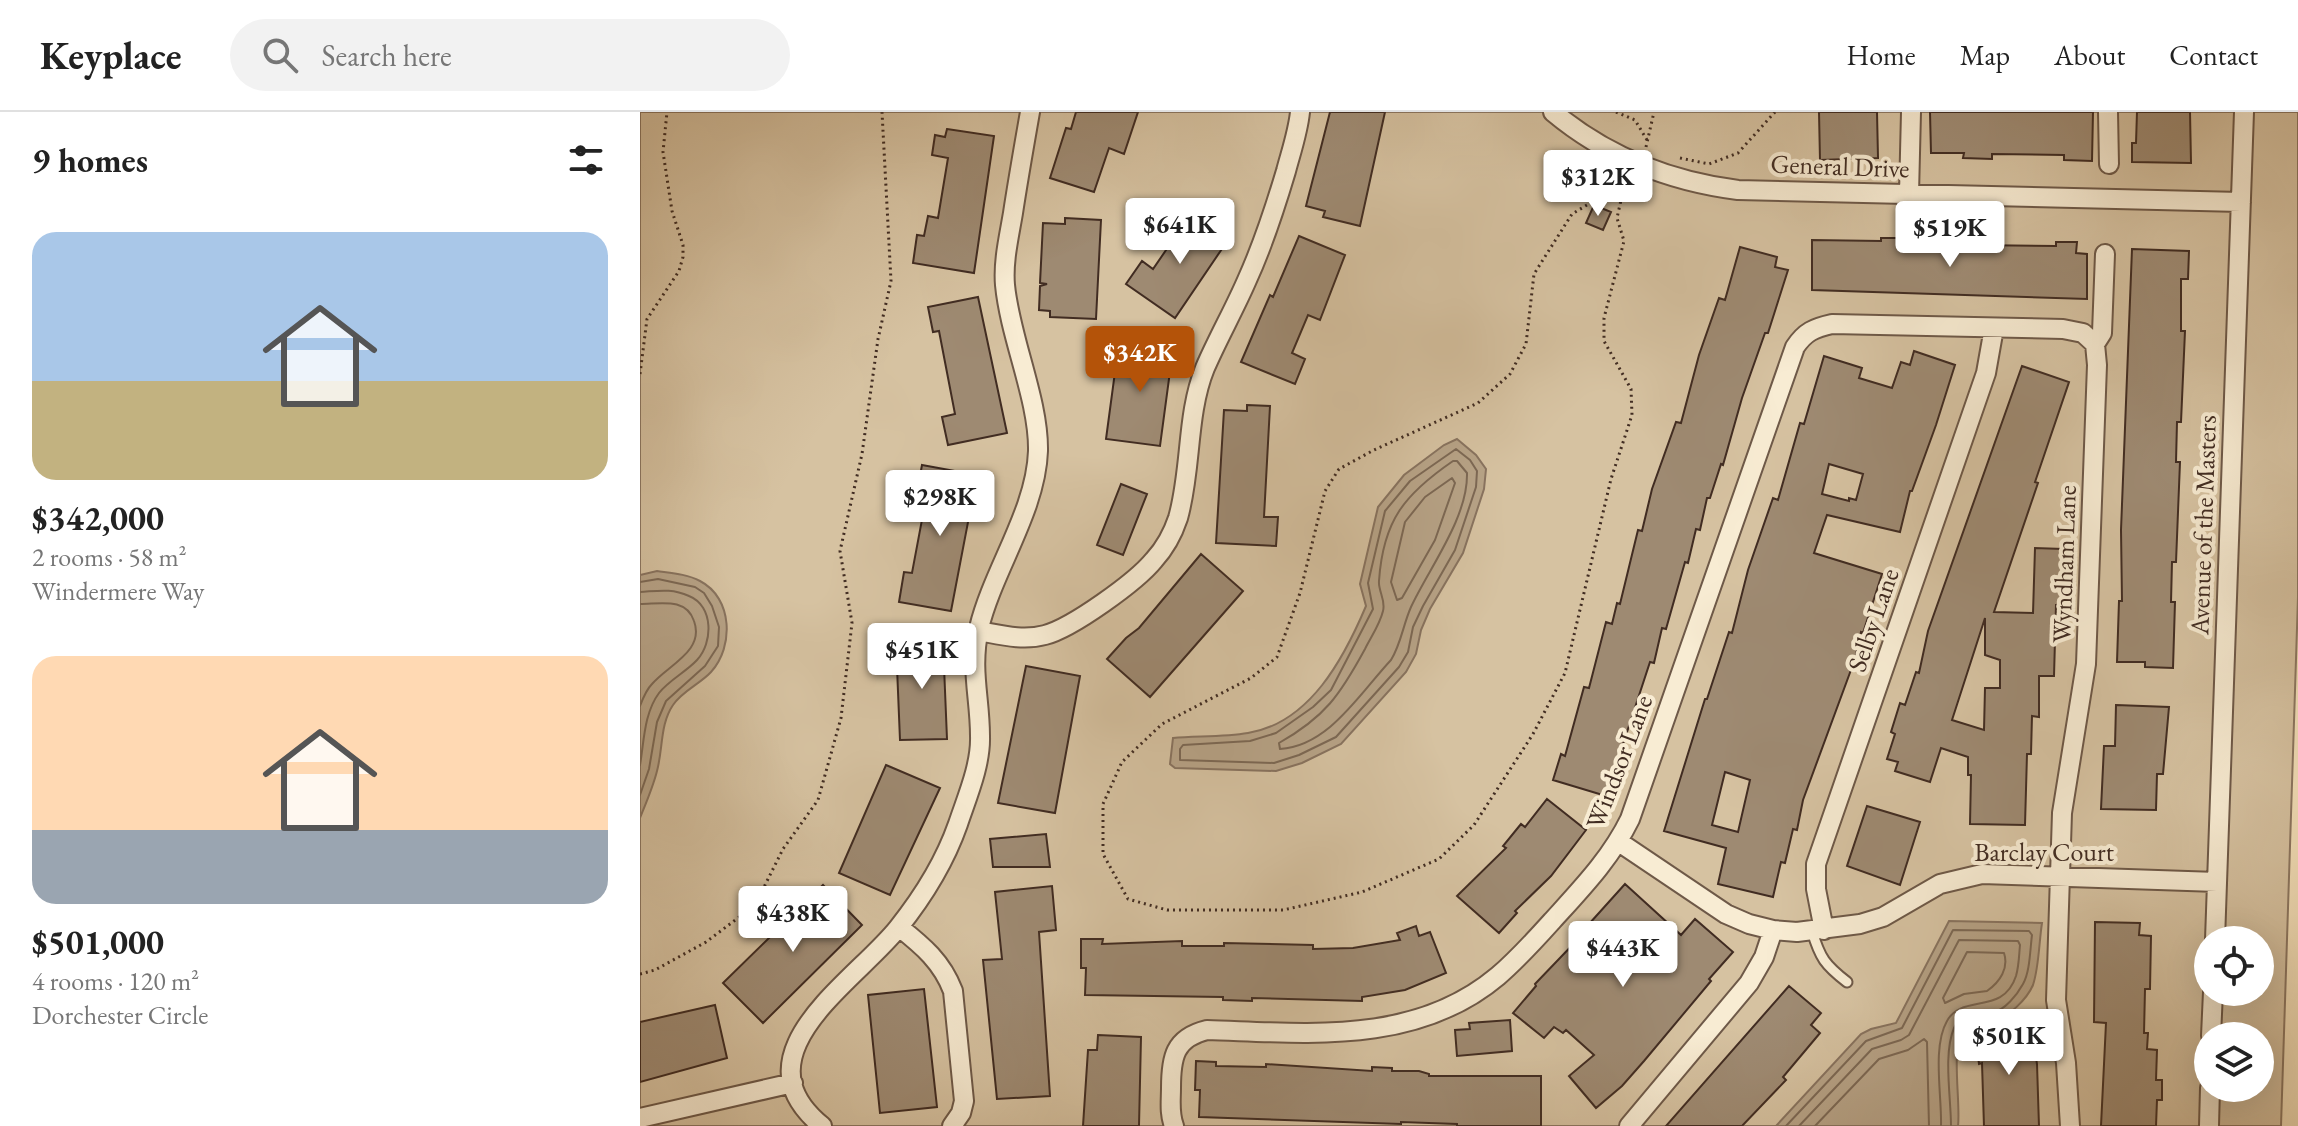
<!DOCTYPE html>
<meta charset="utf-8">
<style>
body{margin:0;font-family:"EB Garamond",serif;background:#f2f2f2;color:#222;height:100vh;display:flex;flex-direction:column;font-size:30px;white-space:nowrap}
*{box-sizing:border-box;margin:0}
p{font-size:26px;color:#767676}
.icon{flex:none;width:44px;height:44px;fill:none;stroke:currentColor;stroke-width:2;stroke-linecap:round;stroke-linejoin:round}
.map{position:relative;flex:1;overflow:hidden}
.drawer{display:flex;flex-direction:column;background:#fff;width:640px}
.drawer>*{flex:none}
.buttons{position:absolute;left:1554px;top:814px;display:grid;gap:16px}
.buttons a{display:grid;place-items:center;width:80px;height:80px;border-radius:50%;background:#fff;box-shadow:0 8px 32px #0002;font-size:40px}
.price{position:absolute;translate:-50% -68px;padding:0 18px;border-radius:8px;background:#fff;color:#222;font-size:26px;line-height:52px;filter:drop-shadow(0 2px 4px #0008)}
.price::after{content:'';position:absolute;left:50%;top:48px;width:24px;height:18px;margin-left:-12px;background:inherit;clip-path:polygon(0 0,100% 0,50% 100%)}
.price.on{background:#b45309;color:#fff}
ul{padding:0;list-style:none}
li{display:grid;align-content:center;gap:16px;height:424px;padding:0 32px}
li span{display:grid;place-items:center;height:248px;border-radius:24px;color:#555}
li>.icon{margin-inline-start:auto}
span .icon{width:144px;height:144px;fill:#fffc;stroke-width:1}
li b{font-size:34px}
h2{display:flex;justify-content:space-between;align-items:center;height:96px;padding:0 32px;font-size:34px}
header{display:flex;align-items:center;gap:48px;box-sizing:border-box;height:112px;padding:0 40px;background:#fff;border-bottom:2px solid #e0e0e0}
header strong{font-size:38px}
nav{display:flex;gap:44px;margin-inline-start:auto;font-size:28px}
.search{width:560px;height:72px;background:#f2f2f2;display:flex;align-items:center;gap:20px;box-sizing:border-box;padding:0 28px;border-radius:44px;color:#767676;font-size:30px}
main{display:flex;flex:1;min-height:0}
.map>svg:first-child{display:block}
.green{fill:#d6c2a1;stroke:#8c7762;stroke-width:2;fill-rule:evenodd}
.water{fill:#b7a387;stroke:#88735f;stroke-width:2}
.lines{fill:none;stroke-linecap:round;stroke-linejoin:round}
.shore{stroke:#7c6854;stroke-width:2}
.building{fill:#9e8a72;stroke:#412c22;stroke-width:2;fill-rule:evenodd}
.lane-casing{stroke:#6e5948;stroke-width:13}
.street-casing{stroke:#6e5948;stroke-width:22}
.path{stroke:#412c22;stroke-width:3;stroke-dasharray:2 4;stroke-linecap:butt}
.lane{stroke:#f8ecd3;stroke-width:9}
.street{stroke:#f8ecd3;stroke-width:18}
.labels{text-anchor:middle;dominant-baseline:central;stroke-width:8;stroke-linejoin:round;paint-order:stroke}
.street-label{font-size:26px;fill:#412c22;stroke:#f8ecd3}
</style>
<header>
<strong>Keyplace</strong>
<div class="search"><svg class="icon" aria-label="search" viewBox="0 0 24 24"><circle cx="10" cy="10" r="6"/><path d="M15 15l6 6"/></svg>Search here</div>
<nav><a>Home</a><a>Map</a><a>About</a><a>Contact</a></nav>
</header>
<main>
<section class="drawer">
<h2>9 homes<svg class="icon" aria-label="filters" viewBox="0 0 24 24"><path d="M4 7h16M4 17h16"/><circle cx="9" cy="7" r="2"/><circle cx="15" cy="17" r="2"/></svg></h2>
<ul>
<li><span style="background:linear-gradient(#a9c7e8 60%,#c2b280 0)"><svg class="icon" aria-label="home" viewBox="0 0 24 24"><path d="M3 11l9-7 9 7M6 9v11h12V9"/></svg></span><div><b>$342,000</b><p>2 rooms · 58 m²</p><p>Windermere Way</p></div></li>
<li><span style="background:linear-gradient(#ffd9b3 70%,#9aa5b1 0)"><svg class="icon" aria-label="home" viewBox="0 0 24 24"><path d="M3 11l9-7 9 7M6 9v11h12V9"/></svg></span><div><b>$501,000</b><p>4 rooms · 120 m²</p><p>Dorchester Circle</p></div></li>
</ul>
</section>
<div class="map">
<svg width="1658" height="1014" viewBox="0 0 1658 1014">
<rect width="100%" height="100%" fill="#f4e1bb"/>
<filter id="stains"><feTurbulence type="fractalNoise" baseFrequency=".0025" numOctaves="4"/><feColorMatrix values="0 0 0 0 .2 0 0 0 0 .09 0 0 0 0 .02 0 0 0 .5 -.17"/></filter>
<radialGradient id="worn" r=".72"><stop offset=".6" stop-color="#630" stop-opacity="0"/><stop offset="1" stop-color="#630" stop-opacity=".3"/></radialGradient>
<path class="green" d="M0,0H1658V485L1641,1014H0ZM1568,828H1620V880H1568ZM1568,924H1620V976H1568Z"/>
<path class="water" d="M817,327L836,343L846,357L844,377L823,441L790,497L781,518L776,542L766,560L701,632L662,651L636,659L535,656L530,652L533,626C557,624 584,625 608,621C670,611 704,546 726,494L720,472L738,395L764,363L804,333Z
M17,459C31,461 47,462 60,469C93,486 94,535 71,560C60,572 42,579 33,593C20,612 23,637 17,659C13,675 6,691 0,706V463Z
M1309,809L1402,811C1399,830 1399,855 1393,873C1387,887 1368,906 1353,909C1343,911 1331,908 1324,916C1310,933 1321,991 1318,1014H1136L1221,922L1231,917L1256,911Z"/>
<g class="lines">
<path class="shore" d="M816,337L830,348L837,359L836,375L815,438L783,494L773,515L768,540L759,555L696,625L659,643L634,651L540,648V637L543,633L610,629L636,621L673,595L691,578L733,497L728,471L745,399L770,369Z
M813,349H817L827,361C828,406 789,456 771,495C763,513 761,532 751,548C720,581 689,634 640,637L639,631C685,605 700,583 725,537C731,525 740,512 743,499C746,488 738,479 739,469C743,408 765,382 813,349Z
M812,366L815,371L795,428L762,486L757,488L751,470L765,410L785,385Z
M0,470L18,467L55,475L64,481L72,494L79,515L78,534L65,554L26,589L17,610L9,657L0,683
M0,480C18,479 31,476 49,484C74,494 73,531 57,548C46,560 29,568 19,581C4,601 4,630 0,653
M0,492C20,492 46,485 54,509C65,539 28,553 12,572C6,578 3,586 0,594
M1327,840L1364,841C1369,856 1360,870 1347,879L1324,882L1305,891L1303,886Z
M1146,1014L1226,929L1262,916L1313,818L1389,819L1392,823C1390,838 1390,860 1383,872C1377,883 1365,898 1352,901C1339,905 1322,899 1314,916C1303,942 1311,985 1311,1014
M1159,1014L1232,937L1261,928L1269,923L1319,828L1378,829L1380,833C1379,843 1379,854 1376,864C1363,904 1322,881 1307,909C1292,935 1302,984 1301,1014
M1175,1014L1239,947L1268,938L1284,927L1287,930L1289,1014"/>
</g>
<path class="building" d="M436,0H498L484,42L469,36L454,80L410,66L426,16L431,17Z
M690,0H745L720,114L683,105L685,99L666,94Z
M1179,0H1237L1238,46L1180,48Z
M1290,0H1453L1452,49L1424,48V43L1352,42V47L1323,46L1324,41H1291Z
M1497,0H1550L1551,51L1492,50V31H1496Z
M307,17L354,24L334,161L273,151L277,123L284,124L288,104L298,106L308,46L292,43L295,23L305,25Z
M954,93L971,100L963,118L946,111Z
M551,98L590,125L535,206L486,172L502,149L513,157L544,112H548Z
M425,106L461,108L456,207L410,205V199L399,198L400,174L407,172L400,171L403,111L425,112Z
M659,124L705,143L680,208L668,203L652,241L665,247L655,272L601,250L630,183L633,185Z
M1241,126H1261V130L1310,131V127H1331V133L1416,134V130H1437L1436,141L1447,142V187L1172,178V128L1241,129Z
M1100,135L1137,145L1135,155L1148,158L1128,221H1125L1102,286L1083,353L1081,352L1070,386H1067L1060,418L1056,417L1048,451L1045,450L1026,517L1022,516L1014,551L1010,550L966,684L913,668L921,642L925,644L944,575L949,576L966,510L972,512L977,491L980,492L998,418L1002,419L1012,377L1036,310L1041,311L1059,243L1079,186L1085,188Z
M1492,137L1549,139L1548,167H1541V219H1545L1541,310H1537L1536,350H1540L1536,450H1532L1531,490H1535L1533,556L1505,555V550H1477L1479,489H1482L1481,418Z
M338,185L367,321L308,333L302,305L315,302L299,219L293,220L288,195Z
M479,230L533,237L520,334L466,327Z
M1274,239L1315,253L1296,313L1272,379H1270L1260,420L1187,403L1174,441L1242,462L1223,521L1221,520L1215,547L1163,688L1157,718L1153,717L1145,751L1141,750L1133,785L1078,772L1086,736L1024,719L1065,587H1067L1089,520L1092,521L1108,458L1133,386L1138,388L1160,311L1164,312L1184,244L1222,256L1219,266L1252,276L1261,250L1270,253ZM1189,352L1223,362L1216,388L1209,386V389L1182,382ZM1085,660L1110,668L1098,720L1072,713Z
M1382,254L1429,270L1395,370L1398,371L1354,500L1393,501L1395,436L1423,437L1421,493H1416L1414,564H1399V605L1392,604L1391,642H1387L1385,713L1330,712L1331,663H1328V645L1301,636L1290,670L1255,659L1258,650L1247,647L1255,622L1251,620L1260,591L1265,593L1276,560L1279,561L1288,519ZM1345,506V543L1360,548V576H1345L1344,618L1312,608Z
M607,293L630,294L624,405H638L636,434L576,431L584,298L607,299Z
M282,353L337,363L311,499L259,490L264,460L272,461L287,381L277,380Z
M481,372L507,382L483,443L457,433Z
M561,442L603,479L510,585L467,547L486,526L499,516Z
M303,530L307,627L260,628L256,531Z
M386,554L440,564L415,701L358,691Z
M1476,593L1529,595L1523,662H1517L1516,698L1461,697L1464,634H1475Z
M246,653L300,676L250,783L199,761Z
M907,687L946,718L911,764L875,799L877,801L859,821L817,784L866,736L863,734L881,712L885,715Z
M1227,694L1280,710L1260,773L1207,754Z
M406,722L410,755H353L350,727Z
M985,772L1041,823L1055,807L1093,840L1069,867L1071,869L1004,949L982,974L956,996L929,964L954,943L926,918L923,921L914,915L904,926L873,901L896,874L895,872L942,823L940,822Z
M183,773L222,813L123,911L83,871Z
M412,774L416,818L399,820L410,984L357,987L343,848L362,847L355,780Z
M1455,810L1500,811L1499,823L1511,824L1510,877H1505L1504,921H1508L1507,937L1517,938L1516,968H1522V988H1517L1516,1014H1461L1466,911L1454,910Z
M776,814L779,824L790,820L806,861L765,878L722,885V889L612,886V889L583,888V885L445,883L446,856H441V827H463L462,832L542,829V834H584V831L673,833V837L713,836L760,828L757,821Z
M1149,874L1181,901L1171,913L1180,921L1143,965L1146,968L1102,1014H1026Z
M284,877L297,995L240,1001L228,883Z
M75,893L87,946L0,970V910Z
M870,908L872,939L817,944L815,918L830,917L829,911Z
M1391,914L1397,952L1399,1014H1344L1342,951L1339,952L1335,921Z
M458,923L501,925L499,1014H443L448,938H457Z
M556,949L576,950V954L626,955V952L732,959V955L752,956V959H779L789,962V964H901V1014H817V1012L761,1010V1012L559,1005L560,978H555Z"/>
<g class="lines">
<defs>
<path id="lane" d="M1172,819C1180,846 1185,853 1207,870"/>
<path id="street" d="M913,0C967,45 1028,69 1098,78L1601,90
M1468,0L1469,52
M1269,82L1271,0
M339,519C361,523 383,529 405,523C432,516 496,470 514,448C525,436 533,421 538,406C552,357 546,303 565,256C578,226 594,198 607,168C623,133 635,96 646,59C651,40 658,20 660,0
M979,730L1086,802L1109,812L1133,818L1157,820L1220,812L1243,805L1300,772L1342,762L1577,770
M259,815C283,834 302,850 313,879L324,989L321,1001L312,1014
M1184,818L1176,777V752L1346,261L1354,216
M1575,828L1604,0
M1571,924L1573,880
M0,1006L153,971
M182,1014C94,942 215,870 258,816C282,786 305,749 318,712C327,685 341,653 340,624C340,585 330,558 339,516C353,458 396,399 398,339C399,288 370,226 365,173C363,149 369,125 373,101C378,68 384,34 390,0
M534,1014C529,1001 531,989 531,976C531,946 534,926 567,918C667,921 775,934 858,864C878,847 895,828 913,808C942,776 971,746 990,707L1155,235C1165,220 1174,216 1192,212L1423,217L1443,221L1455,232
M989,1014L1109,871L1124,845L1133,818
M1430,1014L1426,951L1416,888L1422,701L1446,552L1457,253L1455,232L1462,221L1465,142
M1569,1014L1570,976"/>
</defs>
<use href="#lane" class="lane-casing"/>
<use href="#street" class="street-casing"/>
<path class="path" d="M976,0L995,8L1007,28
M1006,35L1014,0
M1040,46L1069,52L1098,41L1135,0
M981,88L972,85L952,90L932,102L894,162L886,232L870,262L838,291L734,338L699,357L685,379L660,481L637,545L611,566L522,612L482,650L463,692V742L488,787L527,798H643L722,780L799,747L834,713L893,622L925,561L971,367L992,303L991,277L964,229V206L984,129L977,106L981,88L991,68
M0,262L7,207L39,159L43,145V133L32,99L23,40L27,0
M0,862L15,858L66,830L110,797L117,789L143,737L178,688L194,631L201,606L212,511L200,439L222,342L238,227L251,169L242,0"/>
<use href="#lane" class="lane"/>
<use href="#street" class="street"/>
</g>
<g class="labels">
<g class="street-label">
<text transform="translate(1200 54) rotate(2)">General Drive</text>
<text transform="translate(1563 413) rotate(-88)">Avenue of the Masters</text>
<text transform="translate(1424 452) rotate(-88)">Wyndham Lane</text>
<text transform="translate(1233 508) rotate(-71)">Selby Lane</text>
<text transform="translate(979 650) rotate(-69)">Windsor Lane</text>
<text x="1404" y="740">Barclay Court</text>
</g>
</g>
<rect width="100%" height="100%" filter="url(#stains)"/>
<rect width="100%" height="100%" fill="url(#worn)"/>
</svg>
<div class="buttons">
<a><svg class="icon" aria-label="locate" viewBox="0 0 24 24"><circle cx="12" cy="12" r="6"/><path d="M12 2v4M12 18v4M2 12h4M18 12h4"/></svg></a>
<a><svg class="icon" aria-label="layers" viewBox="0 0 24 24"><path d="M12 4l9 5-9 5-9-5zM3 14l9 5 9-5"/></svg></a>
</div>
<b class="price" style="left:958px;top:106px">$312K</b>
<b class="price" style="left:540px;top:154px">$641K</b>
<b class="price" style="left:1310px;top:157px">$519K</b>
<b class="price on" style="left:500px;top:282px">$342K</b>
<b class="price" style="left:300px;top:426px">$298K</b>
<b class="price" style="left:282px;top:579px">$451K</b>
<b class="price" style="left:153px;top:842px">$438K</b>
<b class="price" style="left:983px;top:877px">$443K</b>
<b class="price" style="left:1369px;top:965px">$501K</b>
</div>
</main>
